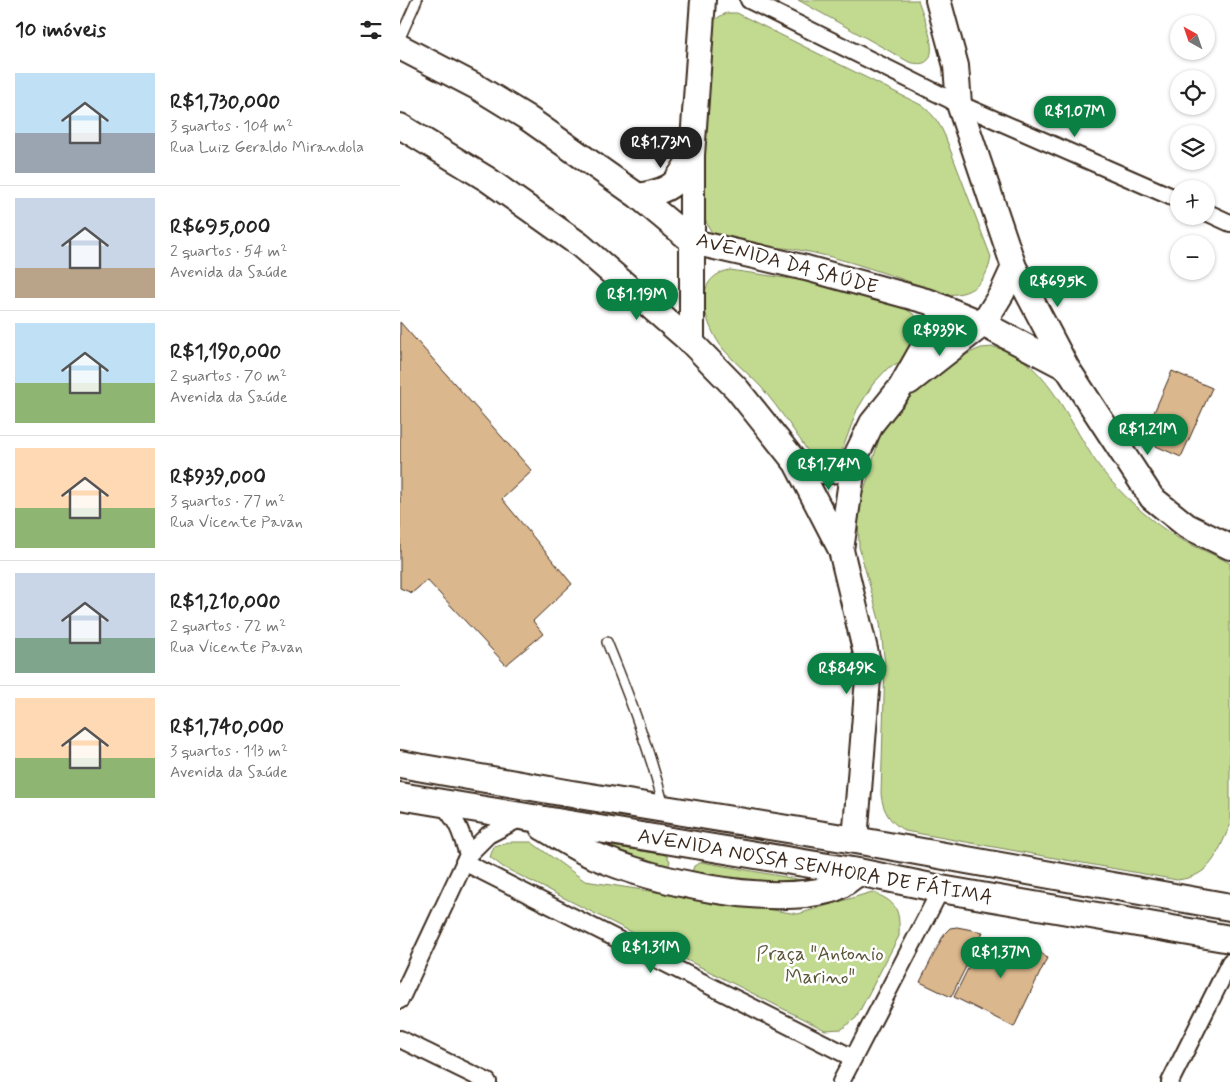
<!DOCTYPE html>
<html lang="pt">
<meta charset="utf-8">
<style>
body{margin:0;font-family:Mynerve,sans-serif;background:#f2f2f2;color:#222;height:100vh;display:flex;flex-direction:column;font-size:19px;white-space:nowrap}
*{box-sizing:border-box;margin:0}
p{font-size:16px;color:#767676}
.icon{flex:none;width:28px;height:28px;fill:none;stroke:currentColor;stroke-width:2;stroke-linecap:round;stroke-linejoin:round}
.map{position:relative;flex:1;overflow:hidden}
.sheet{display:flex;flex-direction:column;background:#fff;width:400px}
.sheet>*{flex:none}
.needle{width:32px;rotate:320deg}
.tools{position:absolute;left:770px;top:15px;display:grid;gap:10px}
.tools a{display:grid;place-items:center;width:45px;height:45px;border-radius:50%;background:#fff;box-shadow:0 1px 4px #0004;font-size:25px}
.price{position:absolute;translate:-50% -42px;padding:0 11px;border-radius:18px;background:#0b8043;color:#fff;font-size:16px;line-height:32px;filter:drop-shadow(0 1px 2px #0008)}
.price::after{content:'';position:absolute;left:50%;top:30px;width:15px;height:11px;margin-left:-8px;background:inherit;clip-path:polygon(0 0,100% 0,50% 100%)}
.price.active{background:#222;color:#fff}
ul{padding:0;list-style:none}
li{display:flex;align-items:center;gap:15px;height:125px;padding:0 15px}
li+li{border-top:1px solid #e0e0e0}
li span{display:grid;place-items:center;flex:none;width:140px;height:100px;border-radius:0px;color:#555}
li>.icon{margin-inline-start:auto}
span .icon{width:60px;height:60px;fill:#fffc;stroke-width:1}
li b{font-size:21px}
h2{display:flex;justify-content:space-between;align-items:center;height:60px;padding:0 15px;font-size:21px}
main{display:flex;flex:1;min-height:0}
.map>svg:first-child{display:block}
.green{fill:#c1da90;stroke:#7e8257}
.building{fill:#dbb78d;stroke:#3b2a1e}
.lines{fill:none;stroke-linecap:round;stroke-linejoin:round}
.lane-casing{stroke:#3b2a1e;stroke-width:12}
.street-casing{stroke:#3b2a1e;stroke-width:20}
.secondary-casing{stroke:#3b2a1e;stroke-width:28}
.primary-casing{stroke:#3b2a1e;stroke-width:30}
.lane{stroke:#fff;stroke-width:9}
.street{stroke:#fff;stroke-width:16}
.secondary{stroke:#fff;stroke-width:24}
.primary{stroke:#fff;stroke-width:26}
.labels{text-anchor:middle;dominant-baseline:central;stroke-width:5;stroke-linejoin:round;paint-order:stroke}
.street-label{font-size:20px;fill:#3b2a1e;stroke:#fff}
.park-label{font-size:20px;fill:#5c563a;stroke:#fff}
</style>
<main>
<section class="sheet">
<h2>10 imóveis<svg class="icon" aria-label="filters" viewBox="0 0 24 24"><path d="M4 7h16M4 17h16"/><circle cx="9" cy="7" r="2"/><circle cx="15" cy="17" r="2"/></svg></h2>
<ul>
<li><span style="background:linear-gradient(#bfe0f5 60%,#9aa5b1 0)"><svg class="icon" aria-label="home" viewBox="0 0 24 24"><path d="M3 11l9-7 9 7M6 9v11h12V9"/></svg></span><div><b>R$1,730,000</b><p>3 quartos · 104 m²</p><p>Rua Luiz Geraldo Mirandola</p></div></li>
<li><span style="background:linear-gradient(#c9d6e8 70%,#b9a48a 0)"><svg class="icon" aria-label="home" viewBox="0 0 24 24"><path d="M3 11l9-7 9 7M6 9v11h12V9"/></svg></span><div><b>R$695,000</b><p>2 quartos · 54 m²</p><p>Avenida da Saúde</p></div></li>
<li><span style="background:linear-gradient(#bfe0f5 60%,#8fb573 0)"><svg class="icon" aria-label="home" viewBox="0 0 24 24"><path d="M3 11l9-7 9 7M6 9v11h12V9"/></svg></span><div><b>R$1,190,000</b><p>2 quartos · 70 m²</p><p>Avenida da Saúde</p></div></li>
<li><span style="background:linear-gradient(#ffd9b3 60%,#8fb573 0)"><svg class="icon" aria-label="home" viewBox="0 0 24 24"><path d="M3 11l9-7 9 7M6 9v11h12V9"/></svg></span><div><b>R$939,000</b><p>3 quartos · 77 m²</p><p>Rua Vicente Pavan</p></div></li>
<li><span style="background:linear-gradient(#c9d6e8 65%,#7fa58c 0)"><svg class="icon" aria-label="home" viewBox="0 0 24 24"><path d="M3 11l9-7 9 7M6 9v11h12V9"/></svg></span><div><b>R$1,210,000</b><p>2 quartos · 72 m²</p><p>Rua Vicente Pavan</p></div></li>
<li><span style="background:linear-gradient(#ffd9b3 60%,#8fb573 0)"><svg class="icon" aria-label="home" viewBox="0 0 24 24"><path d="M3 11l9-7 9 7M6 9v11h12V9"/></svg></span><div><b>R$1,740,000</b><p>3 quartos · 113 m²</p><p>Avenida da Saúde</p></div></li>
</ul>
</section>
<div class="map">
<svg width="830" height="1082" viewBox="0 0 830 1082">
<rect width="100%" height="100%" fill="#fff"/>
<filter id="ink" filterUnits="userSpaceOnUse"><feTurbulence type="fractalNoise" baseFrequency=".02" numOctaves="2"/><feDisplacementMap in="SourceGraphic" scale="10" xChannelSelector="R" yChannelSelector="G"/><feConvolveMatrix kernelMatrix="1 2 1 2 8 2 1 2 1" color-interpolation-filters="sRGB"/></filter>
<g filter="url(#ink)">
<path class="green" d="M398,0H518C523,16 550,74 509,62Z
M327,13H337L521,105C533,114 539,122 545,136L591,257C587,283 570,297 544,294C495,277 444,257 393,249C375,246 343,250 327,244C313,238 307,227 303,212L305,32C311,22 317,17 327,13Z
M330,270L413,282L500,305L516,316L520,324L521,334L508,358L488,368L473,384L457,410L440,456L431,462L411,456C396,433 380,410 362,388C350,375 336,364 324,350C306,328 288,278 330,270Z
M594,347C654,360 673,440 711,481C730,502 754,524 778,538C795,547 813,554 830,563V826C816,855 812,876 777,880L505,831C490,822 483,812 481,794L485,665L480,623L459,547L458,511L482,429L513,392L569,353L581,348Z
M177,841L262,854L267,856L270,861L268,868Z
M109,842H131L185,881L398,914L472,892C497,902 500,909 499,936L456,1018L442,1029L425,1030L103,867L90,857L94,846Z
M302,862L424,884L343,889L292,872L294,866Z"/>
<path class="building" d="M0,322L132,471L102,499L172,584L133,621L143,634L106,665L27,580L12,593L0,588Z
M772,371L812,388L781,457L742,440Z
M557,927L583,932L551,997L520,982L544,934L550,928Z
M582,940H591L599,945L606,941L611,942L619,947L625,944L632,945L647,958L614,1027L554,997Z"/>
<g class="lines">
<defs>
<path id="lane" d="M0,38L17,0
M207,642C229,696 250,750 264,807"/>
<path id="street" d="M349,0L559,104L779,200
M806,212L830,223
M41,803C58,821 61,832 68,855
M64,862L453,1058
M0,1000L68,855L88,835L123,817
M0,1039L88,1082
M441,1082L541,889
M770,1082L830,962"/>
<path id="secondary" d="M538,0L556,66L559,104L614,267L667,368L752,498L787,526L830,547
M0,47L77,87L126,117L238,196L293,242L406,268L530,302L583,324L667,368
M0,126L87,179L180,245L292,343L337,389L396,463L441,550L469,666L455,840
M238,196C273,190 276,185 292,155
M292,343V155L303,0
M509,382L583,324L602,293L614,267
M396,463C421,471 431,478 454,460
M441,550L454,460L472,423L501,387L545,309"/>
<path id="primary" d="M0,764L172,794L455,840L830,907
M0,796L458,872L541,889L830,939
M143,827C159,836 176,848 193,855C255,882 366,907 432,889C441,886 450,878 458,872"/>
</defs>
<use href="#lane" class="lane-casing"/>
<use href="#street" class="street-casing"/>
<use href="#secondary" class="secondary-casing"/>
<use href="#primary" class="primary-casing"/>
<use href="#lane" class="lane"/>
<use href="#street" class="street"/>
<use href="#secondary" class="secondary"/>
<use href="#primary" class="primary"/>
</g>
</g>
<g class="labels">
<g class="street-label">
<text transform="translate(387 264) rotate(15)">AVENIDA DA SAÚDE</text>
<text transform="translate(415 867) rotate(10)">AVENIDA NOSSA SENHORA DE FÁTIMA</text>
</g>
<g class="park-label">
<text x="420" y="954">Praça "Antonio<tspan x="420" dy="23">Marino"</tspan></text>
</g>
</g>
</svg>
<div class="tools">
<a><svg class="needle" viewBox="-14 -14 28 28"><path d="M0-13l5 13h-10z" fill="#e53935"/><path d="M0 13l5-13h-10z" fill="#767676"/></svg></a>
<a><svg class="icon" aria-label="locate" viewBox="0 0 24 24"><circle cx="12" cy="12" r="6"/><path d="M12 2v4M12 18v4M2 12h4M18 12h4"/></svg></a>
<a><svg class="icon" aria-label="layers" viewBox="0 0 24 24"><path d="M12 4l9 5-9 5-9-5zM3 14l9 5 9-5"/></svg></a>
<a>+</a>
<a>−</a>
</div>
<b class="price" style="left:675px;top:138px">R$1.07M</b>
<b class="price active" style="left:261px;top:169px">R$1.73M</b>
<b class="price" style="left:658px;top:308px">R$695K</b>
<b class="price" style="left:237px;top:321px">R$1.19M</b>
<b class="price" style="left:540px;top:357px">R$939K</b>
<b class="price" style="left:748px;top:456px">R$1.21M</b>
<b class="price" style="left:429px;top:491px">R$1.74M</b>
<b class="price" style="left:447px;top:695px">R$849K</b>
<b class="price" style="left:251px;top:974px">R$1.31M</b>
<b class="price" style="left:601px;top:979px">R$1.37M</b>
</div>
</main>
